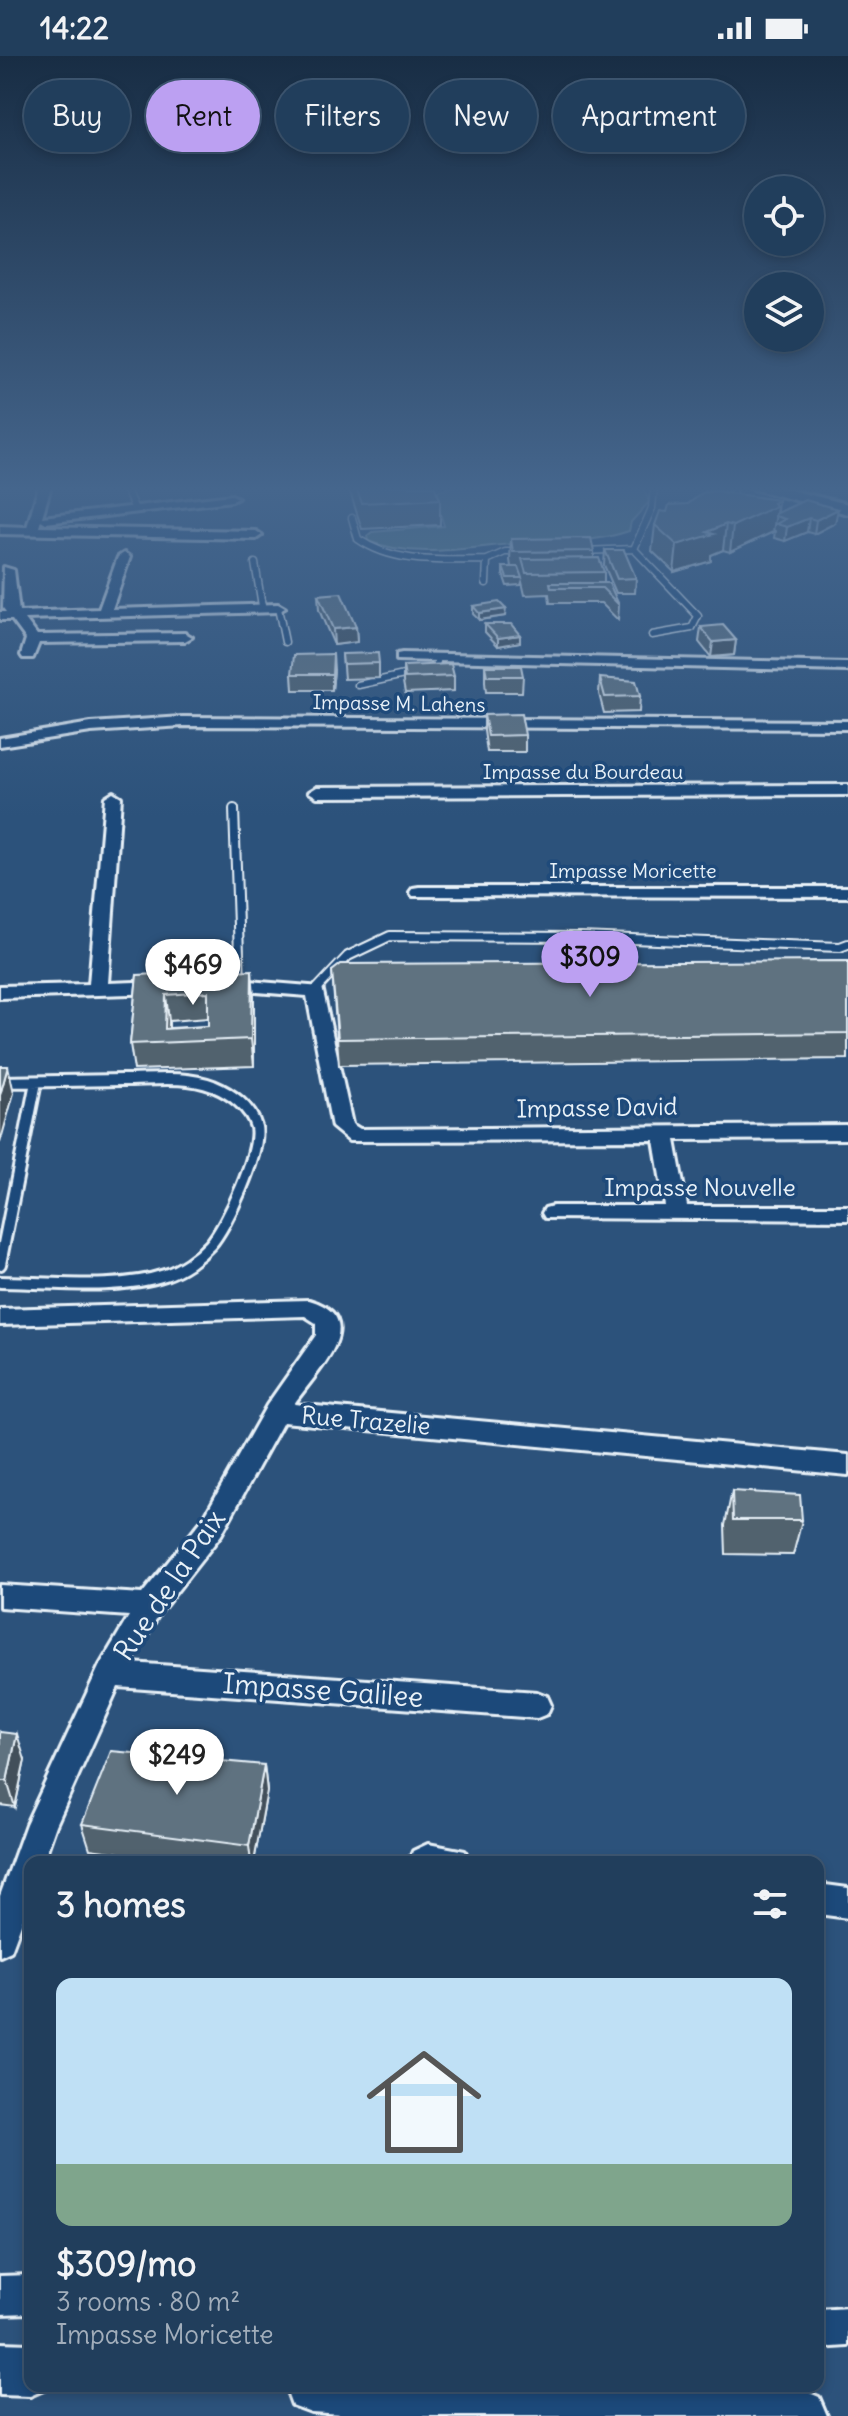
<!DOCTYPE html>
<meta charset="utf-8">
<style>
body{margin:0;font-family:Delius,sans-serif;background:#294562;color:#f1f3f6;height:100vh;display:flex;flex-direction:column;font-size:30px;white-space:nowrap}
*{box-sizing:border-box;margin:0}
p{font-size:26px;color:#a2aebb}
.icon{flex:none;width:44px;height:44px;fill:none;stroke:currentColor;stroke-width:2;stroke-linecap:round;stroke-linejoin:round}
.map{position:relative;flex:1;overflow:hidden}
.details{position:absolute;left:24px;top:1800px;width:800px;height:536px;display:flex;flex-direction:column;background:#213e5c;border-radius:16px;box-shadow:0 4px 12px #0003,0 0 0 2px #3e5772}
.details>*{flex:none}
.guide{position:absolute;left:24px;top:24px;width:800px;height:72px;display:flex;gap:16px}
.controls{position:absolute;left:744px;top:120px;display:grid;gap:16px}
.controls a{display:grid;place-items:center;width:80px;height:80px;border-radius:50%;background:#213e5c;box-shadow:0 4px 12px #0003,0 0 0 2px #3e5772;font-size:40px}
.price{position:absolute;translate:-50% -68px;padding:0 18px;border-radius:28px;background:#fff;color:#222;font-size:26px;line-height:52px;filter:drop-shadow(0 2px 4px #0008)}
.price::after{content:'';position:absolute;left:50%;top:48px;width:24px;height:18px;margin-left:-12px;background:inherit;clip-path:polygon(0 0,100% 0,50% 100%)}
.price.on{background:#bca0f2;color:#111}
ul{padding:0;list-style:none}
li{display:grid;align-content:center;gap:16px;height:424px;padding:0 32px}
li+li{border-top:2px solid #3e5772}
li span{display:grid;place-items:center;height:248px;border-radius:16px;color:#555}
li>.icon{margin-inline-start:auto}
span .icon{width:144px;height:144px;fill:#fffc;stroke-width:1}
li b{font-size:34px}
h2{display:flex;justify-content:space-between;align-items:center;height:96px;padding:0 32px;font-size:34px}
.tag{padding:0 28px;border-radius:36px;background:#213e5c;box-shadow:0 4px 12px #0003,0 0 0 2px #3e5772;font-size:28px;line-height:72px}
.tag.on{background:#bca0f2;color:#111}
.status{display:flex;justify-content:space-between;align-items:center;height:56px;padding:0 40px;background:#213e5c;direction:ltr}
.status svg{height:22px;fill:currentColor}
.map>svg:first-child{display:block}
.green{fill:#5c8287;stroke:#a2bac0;stroke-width:2}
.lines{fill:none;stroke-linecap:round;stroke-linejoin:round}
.lane-far2-casing{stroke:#e8f1f8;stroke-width:9}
.lane-far1-casing{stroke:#e8f1f8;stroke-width:12}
.lane-casing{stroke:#e8f1f8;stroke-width:16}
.street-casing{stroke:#e8f1f8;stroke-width:6}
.secondary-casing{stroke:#e8f1f8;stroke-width:6}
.lane-far2{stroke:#1f4a7a;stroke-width:6}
.lane-far1{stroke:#1f4a7a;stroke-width:8}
.lane{stroke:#1f4a7a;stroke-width:10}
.street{fill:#1f4a7a;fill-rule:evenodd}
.secondary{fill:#1f4a7a;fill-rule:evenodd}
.wall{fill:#51626e;stroke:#e8f1f8;stroke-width:2;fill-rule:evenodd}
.shaded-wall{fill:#42505a;stroke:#e8f1f8;stroke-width:2}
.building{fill:#5e7280;stroke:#e8f1f8;stroke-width:2;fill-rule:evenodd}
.labels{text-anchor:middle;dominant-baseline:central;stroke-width:7;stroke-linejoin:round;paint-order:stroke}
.far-street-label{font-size:20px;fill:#e8f1f8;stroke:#1f4a7a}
.street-label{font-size:24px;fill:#e8f1f8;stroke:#1f4a7a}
.near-street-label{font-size:28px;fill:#e8f1f8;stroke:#1f4a7a}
</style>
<div class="status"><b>14:22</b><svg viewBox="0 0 49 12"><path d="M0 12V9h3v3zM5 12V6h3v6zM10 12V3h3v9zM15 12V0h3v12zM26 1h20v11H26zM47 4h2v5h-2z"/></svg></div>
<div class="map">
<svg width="848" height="2360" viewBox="0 0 848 2360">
<rect width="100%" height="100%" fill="#2c527b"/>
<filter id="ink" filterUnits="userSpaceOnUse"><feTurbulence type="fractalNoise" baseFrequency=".0125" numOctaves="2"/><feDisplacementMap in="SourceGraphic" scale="16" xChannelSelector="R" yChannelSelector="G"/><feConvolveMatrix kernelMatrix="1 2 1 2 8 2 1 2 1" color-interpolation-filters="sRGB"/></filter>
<g filter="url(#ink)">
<path class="green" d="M456,430H643L649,446L631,466L629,475C591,488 553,485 513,488C465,492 415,503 368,485L367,480L372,476L444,470L434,436Z"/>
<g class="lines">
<defs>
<path id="lane-far2" d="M124,430L135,453
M352,462L358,483C395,509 444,504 487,504
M583,495L634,493
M255,507L262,550
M486,527L487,504L505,496H522
M278,552L285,586
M652,579L692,572L698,560L634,493L652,452L654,430
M358,629L427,614L436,609L438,602"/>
<path id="lane-far1" d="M234,753L240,928
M315,935L348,900L390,880L580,881L840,891L848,888"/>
<path id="lane" d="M0,1026C41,1025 82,1025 122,1024C153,1024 184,1019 213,1030C230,1037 251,1051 256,1071C261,1096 227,1170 210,1189C198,1202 181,1214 165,1219C117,1235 50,1226 0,1226
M0,1208L36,1026"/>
<path id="street" d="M39,430H51L42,461L232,439L238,442L232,445L46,467L41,464L39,471L256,475L262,479L256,483L0,478V470L27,471Z
M124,497L130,501L112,553L278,548L285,552L278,556L25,563L37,579L185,577L192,581L185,585L39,587L33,602H23L21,599L26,583L12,564H0V556H6L3,552L4,511L14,514L19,556L99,553L118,501Z
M402,597L848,607V615L397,604V598Z
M183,661L848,665V673L183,670L91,676L0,690V682L91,667Z
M848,729V739L317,741L309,736L317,731Z
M113,736L121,741L108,927L163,925L172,931L163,937L0,942V930L89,928L105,741Z
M419,831H848V841L413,840L410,836L413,832Z
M225,923L322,931L352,1068L360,1073L848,1069V1083L675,1084L687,1150H848V1164L545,1162L542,1157L545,1152L553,1150H665L654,1084L349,1085L332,1071L307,940L218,933L216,929Z
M309,1244C373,1263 317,1315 294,1348L848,1399V1419L283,1366L221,1479L159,1558L131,1607L537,1636L547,1640L551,1649L547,1658L537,1662L118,1631L56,1769L43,1806H30V1844L11,1895L0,1900V1840L26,1768L100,1609L129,1560L0,1551V1529L142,1538L203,1463L267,1349L316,1279V1267L305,1260L0,1269V1253Z
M428,1788L465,1795L469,1806H409L413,1795Z
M818,1828L848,1832V1862L818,1858Z
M30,2219V2257L0,2258V2220Z
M848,2252V2290L818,2292V2254Z"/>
<path id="secondary" d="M750,430H774L848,448V458L753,433Z
M0,2287L30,2288V2330H49L48,2332L30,2340L0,2339Z
M285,2330H743L800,2333L819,2341L827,2360H372L311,2356L292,2349Z"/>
</defs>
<use href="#lane-far2" class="lane-far2-casing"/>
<use href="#lane-far1" class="lane-far1-casing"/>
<use href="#lane" class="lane-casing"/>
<use href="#street" class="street-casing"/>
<use href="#secondary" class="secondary-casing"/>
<use href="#lane-far2" class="lane-far2"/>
<use href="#lane-far1" class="lane-far1"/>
<use href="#lane" class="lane"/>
<use href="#street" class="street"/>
<use href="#secondary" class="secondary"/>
</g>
<path class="wall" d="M348,430H434L440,443V469L362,473Z
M669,430H684L680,435L669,434Z
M737,430L736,437L734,438L778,444L777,457L805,444L835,467L814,478L807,476L785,485L774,482L775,475L773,474V476L730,496L723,494L711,499V505L674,516L652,495L655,469L667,456L688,448L704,436L705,432Z
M511,483L594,495V502L604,516V527L619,549L618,564L601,547H550L549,538L525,539L522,526L521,529L507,530L503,518V511H511L510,504Z
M605,494L636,522L635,537H616L604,509Z
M318,539L356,571L357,586L334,589L319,554Z
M473,550L505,560L479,564L473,558Z
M485,568L520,579V586L498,590L485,576Z
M701,571L736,584L734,599L711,601L699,586Z
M342,598L379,607V622L344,623Z
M403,610L454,620V635L405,637L403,626Z
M485,610L523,620L522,636H486L485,626Z
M334,614L332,634H293L292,618Z
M600,622L640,640L639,656L604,657L599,638Z
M484,659L525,679V696H487L484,675Z
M848,905V1003L339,1009L332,915Z
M137,919L254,940V1010L134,1014L130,988ZM208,962V970L169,972V965Z
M732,1435L802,1464L793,1499L726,1498L725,1469Z
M0,1676L25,1704L15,1751L0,1749Z
M264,1709L267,1735L254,1806H185L90,1793L82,1768Z"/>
<path class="shaded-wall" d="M737,430L736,437L725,444L726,437Z
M778,444L773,476L730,496L733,470Z
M838,453L835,467L814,478L816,464Z
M809,462L807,476L785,485L787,471Z
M726,468L723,494L711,499V505L674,516L677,489Z
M506,553L505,560L479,564V557Z
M356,571L357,586L334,589L333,573Z
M520,579V586L498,590V582Z
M736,584L734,599L711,601L713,586Z
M333,598L334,614L332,634V618Z
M252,914L254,940V1010L251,983Z
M166,939L169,965L168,986L165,973Z
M8,1010L14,1037L0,1087V1039Z
M17,1678L25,1704L15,1751L7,1725Z
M264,1709L267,1735L254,1806H251L249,1790Z"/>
<path class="building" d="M355,430H434L440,443L362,447Z
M708,430H737L726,437L705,432Z
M716,435L778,444L773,447L776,450L733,470L726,468L707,476L714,478L677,489L655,469L660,455L667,456L669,449L688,448L702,437Z
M805,444L838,453L816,464L809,462L787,471L776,468L785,463L775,460V458Z
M591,482L594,495L513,496L511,483Z
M605,494H624L636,522L617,523Z
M599,502L604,516L526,517L522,503Z
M503,511H518L522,522H507Z
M550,527H609L619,549L602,532H551Z
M341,537L356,571L333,573L318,539Z
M499,546L506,553L479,557L473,550Z
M485,568H511L520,579L498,582Z
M723,569L736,584L713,586L701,571Z
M378,597L379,607L343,608L342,598Z
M333,598L332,618H292L294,599Z
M451,608L454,620L405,622L403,610Z
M485,610H521L523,620H487Z
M600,622L636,625L640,640L605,641Z
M521,658L525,679L488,680L484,659Z
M848,905V977L338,983L332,915L341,908Z
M252,914L251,983L130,988L137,919ZM208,936V970L165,973L166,939Z
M0,1010H8L0,1039Z
M732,1435L800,1439L802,1464H733Z
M0,1676L17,1678L7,1725H0Z
M111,1695L264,1709L249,1790L82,1768Z"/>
</g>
<linearGradient id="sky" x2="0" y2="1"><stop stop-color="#182d44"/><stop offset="0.57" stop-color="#45668d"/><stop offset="1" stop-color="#45668d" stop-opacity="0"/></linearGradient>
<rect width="848" height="760" fill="url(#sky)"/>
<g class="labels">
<g class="far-street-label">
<text transform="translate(399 647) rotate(1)">Impasse M. Lahens</text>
<text x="583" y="715">Impasse du Bourdeau</text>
<text x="633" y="814">Impasse Moricette</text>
</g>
<g class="street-label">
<text transform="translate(597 1051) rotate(-1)">Impasse David</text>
<text x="700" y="1131">Impasse Nouvelle</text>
<text transform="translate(366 1364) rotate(5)">Rue Trazelie</text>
</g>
<g class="near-street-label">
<text transform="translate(169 1529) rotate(-56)">Rue de la Paix</text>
<text transform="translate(323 1634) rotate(4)">Impasse Galilee</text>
</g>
</g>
</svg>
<div class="controls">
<a><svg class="icon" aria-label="locate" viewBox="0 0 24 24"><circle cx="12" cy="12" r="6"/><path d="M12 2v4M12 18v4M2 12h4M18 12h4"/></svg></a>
<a><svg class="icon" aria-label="layers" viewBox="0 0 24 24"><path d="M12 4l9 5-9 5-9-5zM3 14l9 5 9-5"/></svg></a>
</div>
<b class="price on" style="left:590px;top:943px">$309</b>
<b class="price" style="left:193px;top:951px">$469</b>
<b class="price" style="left:177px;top:1741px">$249</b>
<div class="guide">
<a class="tag">Buy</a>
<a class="tag on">Rent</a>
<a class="tag">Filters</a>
<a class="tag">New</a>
<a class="tag">Apartment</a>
</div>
<section class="details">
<h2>3 homes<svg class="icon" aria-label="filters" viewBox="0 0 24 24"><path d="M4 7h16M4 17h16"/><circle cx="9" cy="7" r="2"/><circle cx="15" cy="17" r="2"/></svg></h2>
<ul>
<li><span style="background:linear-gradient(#bfe0f5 75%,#7fa58c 0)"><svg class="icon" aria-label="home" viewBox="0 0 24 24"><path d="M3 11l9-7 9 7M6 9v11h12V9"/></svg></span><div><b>$309/mo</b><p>3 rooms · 80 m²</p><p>Impasse Moricette</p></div></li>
</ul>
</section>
</div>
